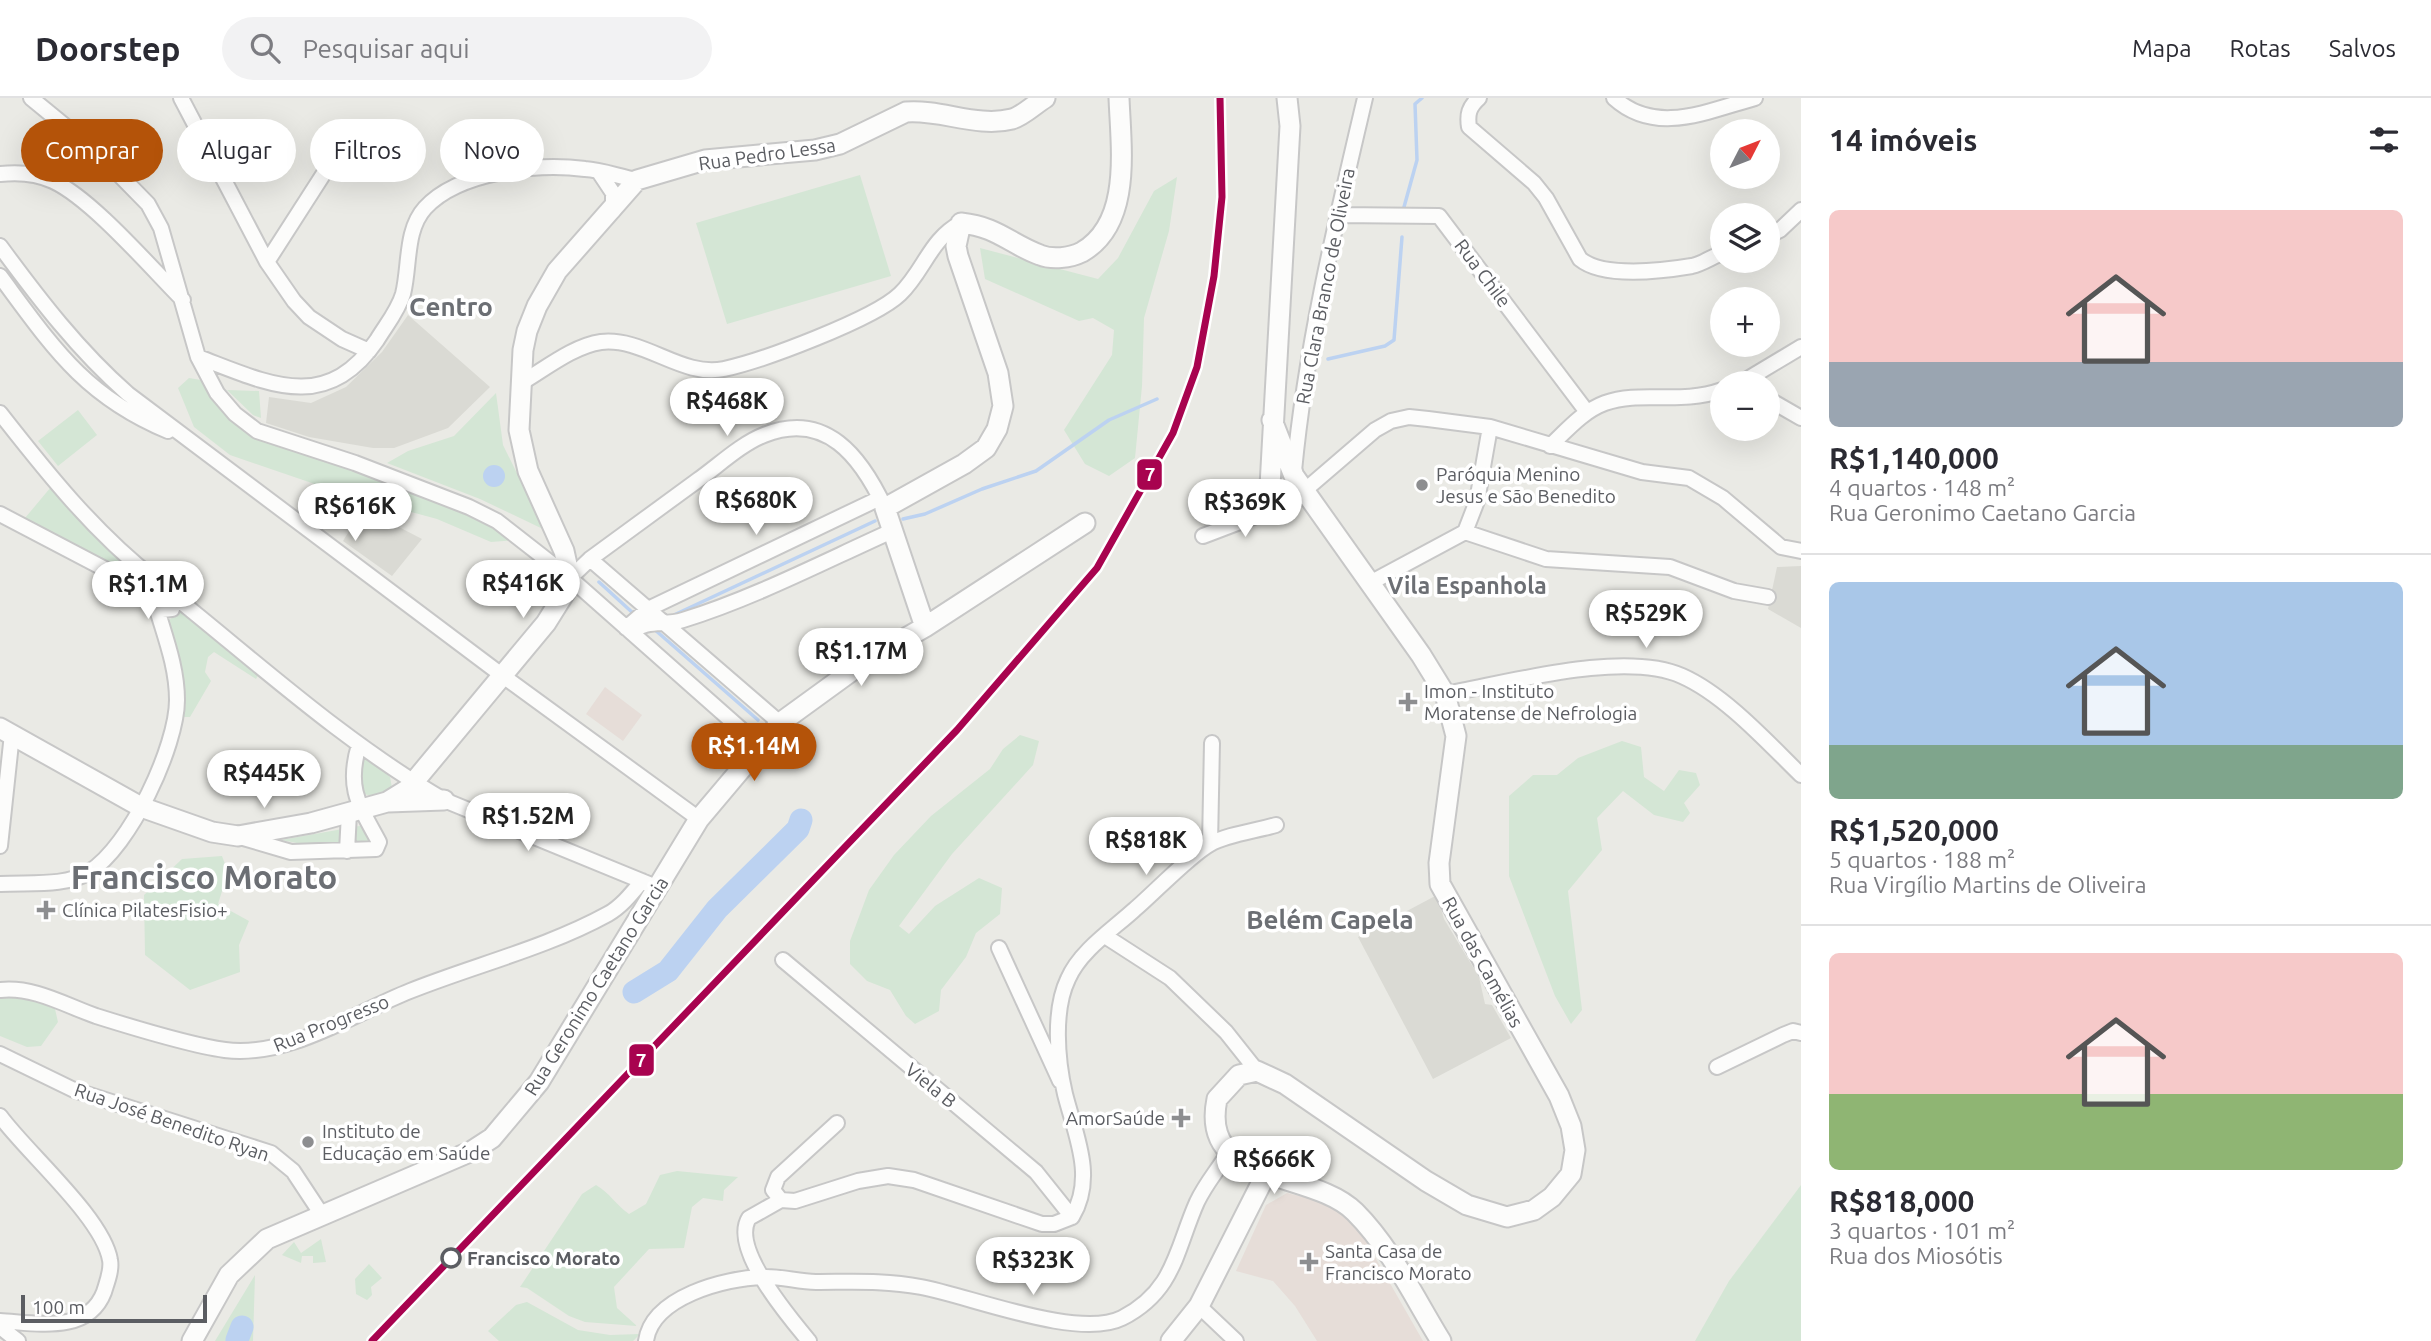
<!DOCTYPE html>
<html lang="pt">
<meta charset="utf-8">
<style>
body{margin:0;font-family:Ubuntu,sans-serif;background:#f2f2f3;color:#2b2b33;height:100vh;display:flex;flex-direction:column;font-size:26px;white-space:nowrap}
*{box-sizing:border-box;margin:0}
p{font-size:23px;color:#7c7c81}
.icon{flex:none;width:38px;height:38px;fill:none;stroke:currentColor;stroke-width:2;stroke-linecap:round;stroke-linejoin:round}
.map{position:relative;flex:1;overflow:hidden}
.panel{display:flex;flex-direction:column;background:#fff;width:630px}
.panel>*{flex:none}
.hud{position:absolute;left:21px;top:21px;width:665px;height:63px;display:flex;gap:14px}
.needle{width:46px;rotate:48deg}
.tools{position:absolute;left:1710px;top:21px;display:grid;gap:14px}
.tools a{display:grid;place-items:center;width:70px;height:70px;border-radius:50%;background:#fff;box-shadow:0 7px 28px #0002;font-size:35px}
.scale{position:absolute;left:21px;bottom:18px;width:186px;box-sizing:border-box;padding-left:7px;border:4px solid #5b5d62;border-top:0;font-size:19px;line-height:24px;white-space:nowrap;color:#5b5d62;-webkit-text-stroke:5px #fff;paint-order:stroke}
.price{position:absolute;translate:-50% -60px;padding:0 16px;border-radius:24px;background:#fff;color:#222;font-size:23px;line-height:46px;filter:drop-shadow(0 2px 4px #0008)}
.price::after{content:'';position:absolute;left:50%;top:42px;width:21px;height:16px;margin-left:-10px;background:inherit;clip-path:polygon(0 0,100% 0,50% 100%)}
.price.current{background:#b45309;color:#fff}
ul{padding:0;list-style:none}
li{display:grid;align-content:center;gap:14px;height:371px;padding:0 28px}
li+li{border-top:2px solid #e1e1e2}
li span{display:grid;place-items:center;height:217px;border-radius:10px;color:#555}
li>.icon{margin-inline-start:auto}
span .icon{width:126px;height:126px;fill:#fffc;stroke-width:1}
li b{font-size:30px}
h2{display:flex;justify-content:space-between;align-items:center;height:84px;padding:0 28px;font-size:30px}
.tag{padding:0 24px;border-radius:32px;background:#fff;box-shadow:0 7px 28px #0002;font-size:24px;line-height:63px}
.tag.current{background:#b45309;color:#fff}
header{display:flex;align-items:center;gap:42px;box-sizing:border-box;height:98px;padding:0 35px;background:#fff;border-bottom:2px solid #e1e1e2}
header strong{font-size:33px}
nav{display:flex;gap:38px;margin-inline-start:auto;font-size:24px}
.search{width:490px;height:63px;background:#f2f2f3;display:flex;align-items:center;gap:18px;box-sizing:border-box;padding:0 24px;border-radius:38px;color:#7c7c81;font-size:26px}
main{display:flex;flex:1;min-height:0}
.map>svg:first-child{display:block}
.education{fill:#dadad4}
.medical{fill:#e6ddd8}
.green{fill:#d4e6d5}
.water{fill:#bcd2f1}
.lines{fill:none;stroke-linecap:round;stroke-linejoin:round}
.stream{stroke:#bcd2f1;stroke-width:3.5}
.river{stroke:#bcd2f1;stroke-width:23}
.street-casing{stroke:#c7c7c7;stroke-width:18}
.secondary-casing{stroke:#c7c7c7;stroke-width:23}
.street{stroke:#fcfcfb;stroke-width:14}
.secondary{stroke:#fcfcfb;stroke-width:19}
.rail-1-casing{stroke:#fff;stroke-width:12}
.rail-1{stroke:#a8034f;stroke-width:7}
.poi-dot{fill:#8d8e90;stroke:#fff;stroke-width:2.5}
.stop-dot{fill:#fff;stroke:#5b5d62;stroke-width:3.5}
.labels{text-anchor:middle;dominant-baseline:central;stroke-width:7;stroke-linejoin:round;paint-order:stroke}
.street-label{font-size:19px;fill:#5b5d62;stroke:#fff}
.poi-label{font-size:19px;fill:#5b5d62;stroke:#fff;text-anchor:start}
.stop-label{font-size:19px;font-weight:bold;fill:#5b5d62;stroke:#fff;text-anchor:start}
.quarter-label{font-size:23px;font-weight:bold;fill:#6c6f74;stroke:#fff}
.district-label{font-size:26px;font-weight:bold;fill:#6c6f74;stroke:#fff}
.town-label{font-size:33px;font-weight:bold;fill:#6c6f74;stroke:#fff}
.line-badge{stroke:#fff;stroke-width:2.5}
.badge-label{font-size:19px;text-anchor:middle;font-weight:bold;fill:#fff}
</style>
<header>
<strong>Doorstep</strong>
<div class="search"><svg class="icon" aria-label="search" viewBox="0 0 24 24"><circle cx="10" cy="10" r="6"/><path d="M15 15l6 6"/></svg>Pesquisar aqui</div>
<nav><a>Mapa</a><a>Rotas</a><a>Salvos</a></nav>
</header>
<main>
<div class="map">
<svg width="1801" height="1243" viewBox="0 0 1801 1243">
<rect width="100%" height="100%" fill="#eaeae5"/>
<path class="education" d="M408,217L490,289L448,330L394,350H373L309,339L266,325L269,299L311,305L346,289L382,254Z
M368,413L422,441L392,478L343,443L357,420L361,421Z
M1801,468V530L1768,511L1777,469Z
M1437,797L1444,821L1479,879L1485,906L1492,907L1511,940L1433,981L1358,839Z"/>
<path class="medical" d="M605,589L642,617L623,643L586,616Z
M1287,1095L1324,1104L1352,1119L1423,1243H1317L1295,1208L1273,1183L1236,1173L1266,1107Z"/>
<path class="green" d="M860,77L891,178L727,226L696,125Z
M1177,79L1169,133L1144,220L1142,288L1135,360L1109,378L1085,366L1064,332L1112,257L1114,232L1093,220L1079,223L985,181L980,150L1098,181L1118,160L1154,93Z
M189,280L201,282L219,308L239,327L475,418L516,442L491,444L437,421L338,394L230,357L194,329L178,290Z
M227,292L259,293L261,320L253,317Z
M496,295L503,347L545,432L480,401L387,365L408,353L454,338Z
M78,312L97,337L58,368L38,343Z
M51,389L133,473L137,478L134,481L25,420Z
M183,512L261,572L256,581L214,554L208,559L205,574L211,583L190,619H178L169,533V522Z
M1020,637L1039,643L1033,667L952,756L899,828L909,836L935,808L979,780L1002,790L1000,816L976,835L966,859L941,892L939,913L915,926L906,918L890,892L867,883L850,866V843L869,792L894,757L931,718L990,671L1003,651Z
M1622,643L1641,649L1644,679L1664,693L1679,672L1696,675L1700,687L1684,705L1690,715L1683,724L1654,717L1623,693L1597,720L1602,752L1568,793L1582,912L1571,926L1555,898L1509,778V698L1533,677H1557L1578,660Z
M362,654L390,679L392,690L372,698L360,695L359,663Z
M365,727L372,736L373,749L313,748L281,742Z
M222,758L228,774L218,806L249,823L239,847L240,874L190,892L145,857L144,797L182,761Z
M18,896L55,911L58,924L41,948L27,949L0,938V900Z
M677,1073L738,1079L724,1092L723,1103L703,1100L692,1109L684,1150L649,1151L614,1189L617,1210L637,1228L585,1224L569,1218L527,1190L520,1189L582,1096L596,1087C610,1095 616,1107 629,1116L646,1106L660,1077Z
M1801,1087V1243H1695L1729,1183Z
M321,1141L326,1164L313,1165V1158H302L301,1165L282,1157L294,1144L301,1155Z
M369,1166L382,1180L371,1189L372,1197L367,1202L356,1196L355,1181Z
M255,1177L253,1243H215Z
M527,1204L578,1232L610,1237L640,1236L633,1243H499L488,1233L516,1207Z"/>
<path class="water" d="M483 378a11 11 0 1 1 22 0a11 11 0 1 1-22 0Z"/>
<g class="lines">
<path class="stream" d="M1404,109L1417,62L1415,6L1422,0
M1328,261L1385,248L1394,242L1402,139
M903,421L925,416L982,391L1036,373L1109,322L1157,301
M599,484L634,516
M676,516L875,423
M654,531L758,622"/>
<path class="river" d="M634,894L668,873L717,811L798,731L801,722
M237,1242L242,1229"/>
<defs>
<path id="street" d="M31,0L98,55L148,106L161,130L198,259L217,295L235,316L257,333L355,365L469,409L497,423L570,480L760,648
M181,0L267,164L294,203L309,219L342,241L369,253
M1479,0C1469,9 1467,16 1469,29L1534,85L1546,100L1580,161C1603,180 1662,173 1692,168C1702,166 1712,159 1722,155
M1614,0C1656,38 1707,13 1755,0
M599,74L613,95V113
M0,76C18,74 36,75 53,83C92,101 151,170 183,202
M1337,117L1439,118L1587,314
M1768,138L1780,132L1801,112
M0,148C39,201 78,252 128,296L503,578L699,721
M267,164L346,41
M0,178C52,248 84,298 168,333
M198,259C267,285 326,317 377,242C386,227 398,213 403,196C410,168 405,132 425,110C459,73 538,65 585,71C602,72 620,79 637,82
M521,285C545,271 573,248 601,244C644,239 682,280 724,271C762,263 874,221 900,196C924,173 930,141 961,125
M1741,285L1801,249
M1768,301L1801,320
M0,315C47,375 94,434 154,481
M1550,348C1567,332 1583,313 1605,305C1641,292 1680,307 1722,292
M1294,373C1306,247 1336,123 1365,0
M1304,393L1375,332L1391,323L1409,319L1428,321L1490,329L1642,374L1689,380L1723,400L1781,449L1801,453
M0,416L145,492
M1465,434L1546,461L1670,469L1734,493L1768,499
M1203,438L1274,411
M590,461L780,625
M570,480L590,461C626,435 662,408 698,382C719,367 741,346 764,337C826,312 861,359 885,410
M154,481L175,499L172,511L162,512L145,492L147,485Z
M1370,485L1465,434L1477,403L1490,329
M175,499C262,569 347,646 444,702L649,786
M626,530L648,511L880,400
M631,534C648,521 664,528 683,522C754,500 823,464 892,433
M1445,596C1508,585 1624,552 1682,578C1725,597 1768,645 1801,677
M240,739L291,754L376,751L379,744C359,707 346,690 359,647
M1210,746L1212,645
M0,748L12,636
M347,753L349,715
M0,786C28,784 65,789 89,774C130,749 177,648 177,602C177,569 165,539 156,508
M1105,838L1170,880L1226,934L1257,973
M999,850L1060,983
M783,862L1036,1074L1072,1119
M0,892C33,888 65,907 96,918C131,929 189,947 225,952C289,960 352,916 410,893C475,867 546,850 608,816C622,808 632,795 642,783
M0,956L74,992L271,1055L293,1073L322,1117
M1717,969L1783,937L1793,933L1801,935
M0,1018C27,1055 103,1120 110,1162C112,1172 107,1184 104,1194C88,1236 37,1225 0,1223
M781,1102L773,1092L778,1079L837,1025
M1199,1208L1236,1243
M0,1229L18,1243
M646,1243C652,1199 725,1180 763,1179C781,1178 798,1184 816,1184C852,1184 885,1182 921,1189C970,1198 1078,1242 1122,1220C1175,1193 1176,1151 1197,1104C1206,1085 1218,1072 1228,1055
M809,1243C789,1219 730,1150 749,1120L781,1102L795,1103L858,1083L888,1078L914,1082L1042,1126H1054L1072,1119C1096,1079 1075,1036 1065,996C1057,962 1053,912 1068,881C1080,853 1112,832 1134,812C1153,796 1190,757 1210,746C1228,736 1256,733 1276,727"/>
<path id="secondary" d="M1287,0L1290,28L1270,388L1274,411L1304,393
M1272,322L1294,378L1421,557L1445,596L1456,638L1439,765L1440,786L1559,998L1571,1028L1575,1052L1571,1076L1552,1099L1534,1112L1507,1119L1467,1107L1426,1083L1285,986L1257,973L1239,977L1217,1001C1199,1088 1312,1071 1355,1114C1391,1150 1414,1199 1441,1243
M925,529L885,410L964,366L986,350L997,331L1003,308L998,275L958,158L956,148L961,125C998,129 1008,145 1040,157C1052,162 1070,160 1082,154C1132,125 1121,51 1119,0
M0,630L141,709L212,734L238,738L311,725L387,704L408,691L546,525L566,493L570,480L564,453L528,373L519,332L523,252L527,233L537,208L557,173L637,82L705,62L815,52L840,46L906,14C941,11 977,30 1012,21C1023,18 1035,6 1045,0
M388,704L444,702
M192,1243L229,1177L267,1141L472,1053L492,1040L539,984L699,721L780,625L864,564L925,529L1085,425
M1171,1243L1199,1208L1267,1074"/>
</defs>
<use href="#street" class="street-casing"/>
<use href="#secondary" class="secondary-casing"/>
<use href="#street" class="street"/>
<use href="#secondary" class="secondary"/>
<defs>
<path id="rail-1" d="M372,1243L957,632L1097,470L1173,335L1197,269L1214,178L1222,99L1220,0"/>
</defs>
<use href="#rail-1" class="rail-1-casing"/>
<use href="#rail-1" class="rail-1"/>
</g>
<g class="poi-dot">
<circle cx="1422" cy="387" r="7"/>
<path d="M1404.5 593.5h7v7h7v7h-7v7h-7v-7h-7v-7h7z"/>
<path d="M42.5 801.5h7v7h7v7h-7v7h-7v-7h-7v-7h7z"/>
<path d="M1177.5 1009.5h7v7h7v7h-7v7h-7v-7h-7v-7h7z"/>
<circle cx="308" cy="1044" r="7"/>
<path d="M1305.5 1153.5h7v7h7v7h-7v7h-7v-7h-7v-7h7z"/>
</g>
<circle class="stop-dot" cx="451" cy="1160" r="9"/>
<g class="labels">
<g class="street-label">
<text transform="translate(767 56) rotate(-8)">Rua Pedro Lessa</text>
<text transform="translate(1483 175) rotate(53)">Rua Chile</text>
<text transform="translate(1325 188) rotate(-79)">Rua Clara Branco de Oliveira</text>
<text transform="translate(1483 864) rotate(61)">Rua das Camélias</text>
<text transform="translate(596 888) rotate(-58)">Rua Geronimo Caetano Garcia</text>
<text transform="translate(331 925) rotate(-22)">Rua Progresso</text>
<text transform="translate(931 987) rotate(39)">Viela B</text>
<text transform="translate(172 1024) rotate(19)">Rua José Benedito Ryan</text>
</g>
<g class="poi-label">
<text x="1436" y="376">Paróquia Menino<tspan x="1436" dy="22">Jesus e São Benedito</tspan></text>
<text x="1424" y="593">Imon - Instituto<tspan x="1424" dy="22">Moratense de Nefrologia</tspan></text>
<text x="62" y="812">Clínica PilatesFisio+</text>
<text x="1165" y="1020" text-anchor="end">AmorSaúde</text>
<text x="322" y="1033">Instituto de<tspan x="322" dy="22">Educação em Saúde</tspan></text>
<text x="1325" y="1153">Santa Casa de<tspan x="1325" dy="22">Francisco Morato</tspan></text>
</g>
<g class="stop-label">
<text x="467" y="1160">Francisco Morato</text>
</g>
<g class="quarter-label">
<text x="1467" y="487">Vila Espanhola</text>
</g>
<g class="district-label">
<text x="451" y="208">Centro</text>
<text x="1330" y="821">Belém Capela</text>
</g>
<g class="town-label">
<text x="204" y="778">Francisco Morato</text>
</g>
</g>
<g class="line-badge">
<rect x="1136" y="360" width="27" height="33" rx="7" fill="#a8034f"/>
<rect x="628" y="945" width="27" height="34" rx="7" fill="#a8034f"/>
</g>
<g class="badge-label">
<text x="1150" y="383">7</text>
<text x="641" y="969">7</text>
</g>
</svg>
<div class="tools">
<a><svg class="needle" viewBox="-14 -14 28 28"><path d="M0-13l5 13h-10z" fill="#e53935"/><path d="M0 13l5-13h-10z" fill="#7c7c81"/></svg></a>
<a><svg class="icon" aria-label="layers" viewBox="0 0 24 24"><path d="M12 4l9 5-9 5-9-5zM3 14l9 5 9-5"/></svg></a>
<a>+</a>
<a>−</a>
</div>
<div class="scale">100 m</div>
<b class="price" style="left:727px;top:340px">R$468K</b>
<b class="price" style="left:756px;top:439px">R$680K</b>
<b class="price" style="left:1245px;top:441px">R$369K</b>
<b class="price" style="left:355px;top:445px">R$616K</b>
<b class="price" style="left:523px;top:522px">R$416K</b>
<b class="price" style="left:148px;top:523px">R$1.1M</b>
<b class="price" style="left:1646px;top:552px">R$529K</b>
<b class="price" style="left:861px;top:590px">R$1.17M</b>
<b class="price current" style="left:754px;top:685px">R$1.14M</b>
<b class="price" style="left:264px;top:712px">R$445K</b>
<b class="price" style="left:528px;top:755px">R$1.52M</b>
<b class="price" style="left:1146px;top:779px">R$818K</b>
<b class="price" style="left:1274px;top:1098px">R$666K</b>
<b class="price" style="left:1033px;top:1199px">R$323K</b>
<div class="hud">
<a class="tag current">Comprar</a>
<a class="tag">Alugar</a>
<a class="tag">Filtros</a>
<a class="tag">Novo</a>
</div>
</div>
<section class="panel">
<h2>14 imóveis<svg class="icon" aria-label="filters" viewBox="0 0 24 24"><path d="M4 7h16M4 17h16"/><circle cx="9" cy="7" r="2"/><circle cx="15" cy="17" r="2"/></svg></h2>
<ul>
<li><span style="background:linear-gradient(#f6c9c9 70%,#9aa5b1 0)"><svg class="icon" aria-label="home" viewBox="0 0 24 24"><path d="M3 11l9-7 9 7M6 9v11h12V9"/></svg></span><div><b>R$1,140,000</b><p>4 quartos · 148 m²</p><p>Rua Geronimo Caetano Garcia</p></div></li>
<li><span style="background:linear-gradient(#a9c7e8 75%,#7fa58c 0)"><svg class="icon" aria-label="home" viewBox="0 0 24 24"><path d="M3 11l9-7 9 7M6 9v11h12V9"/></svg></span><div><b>R$1,520,000</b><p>5 quartos · 188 m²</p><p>Rua Virgílio Martins de Oliveira</p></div></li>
<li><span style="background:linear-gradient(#f6c9c9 65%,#8fb573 0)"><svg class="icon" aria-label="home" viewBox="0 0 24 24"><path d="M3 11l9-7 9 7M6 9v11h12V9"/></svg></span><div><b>R$818,000</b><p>3 quartos · 101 m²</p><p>Rua dos Miosótis</p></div></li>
</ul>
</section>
</main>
